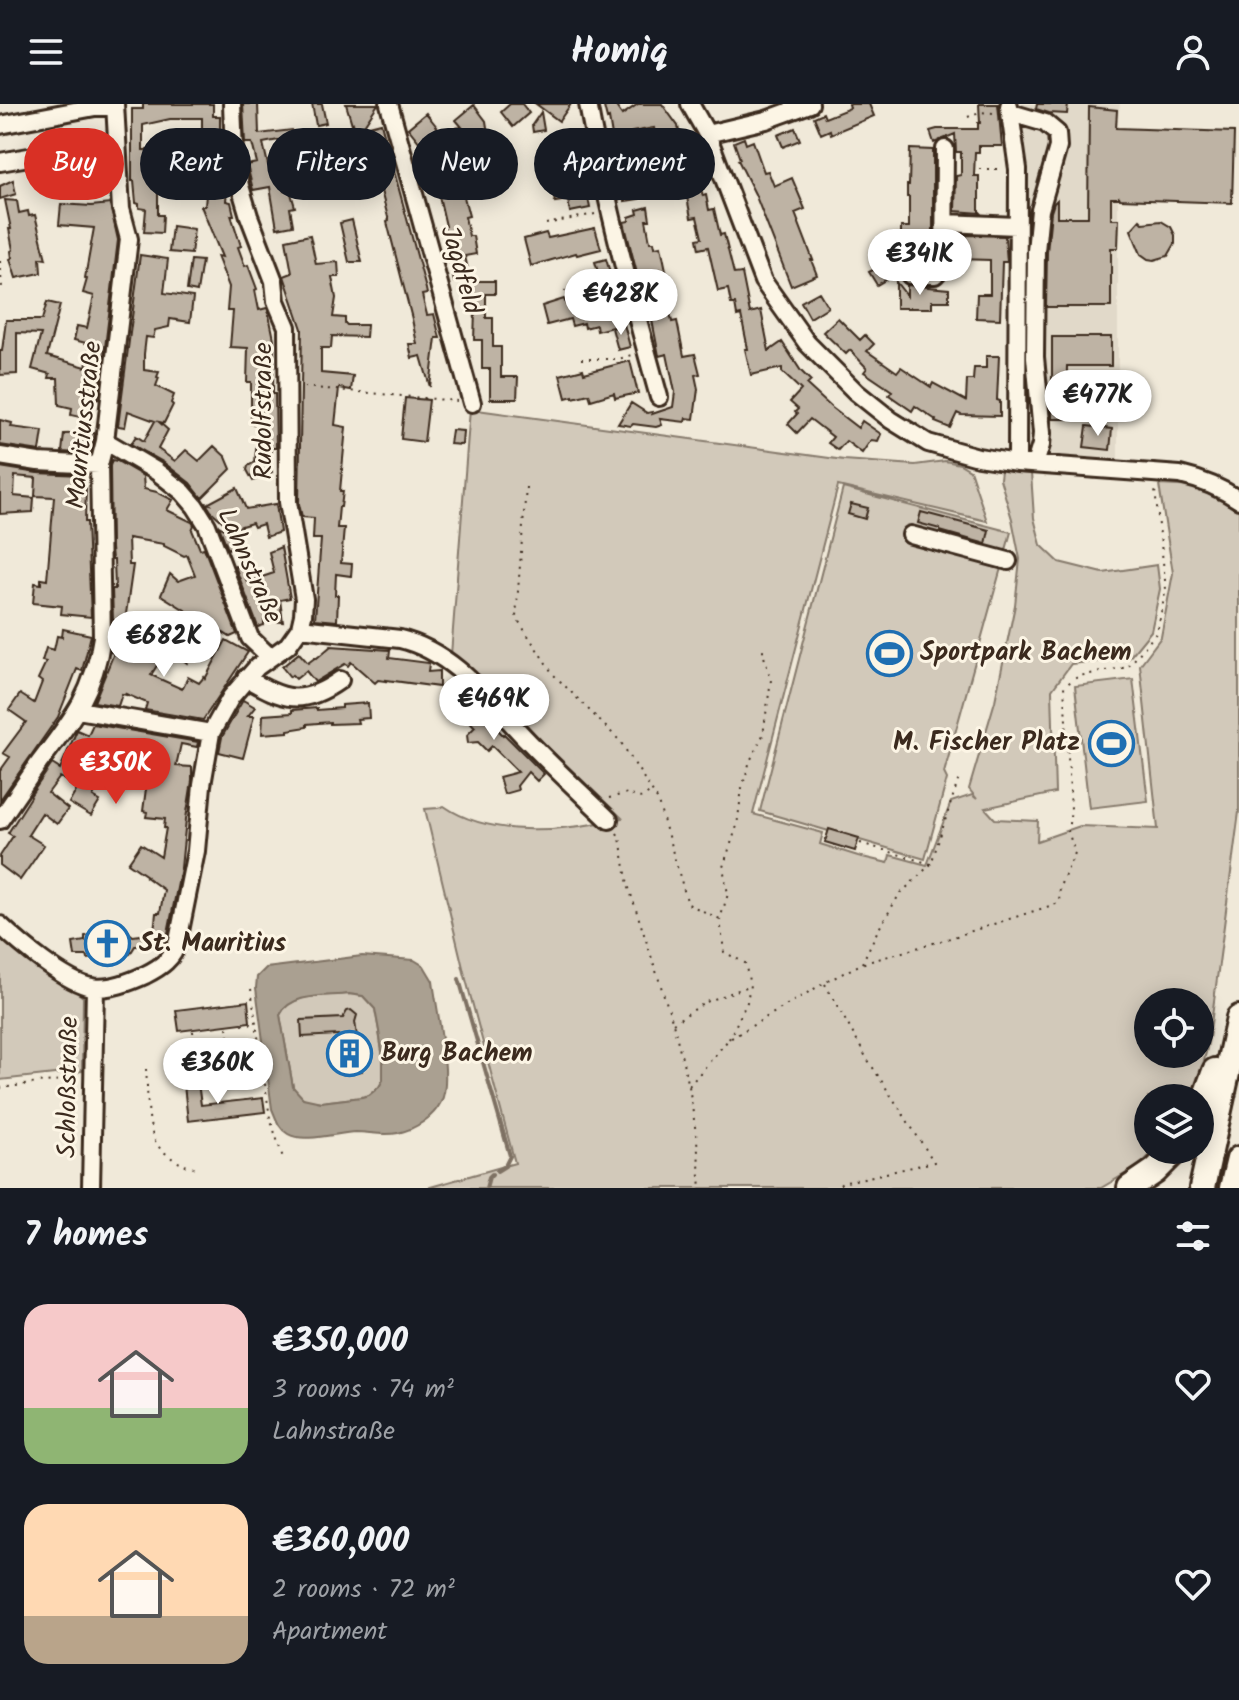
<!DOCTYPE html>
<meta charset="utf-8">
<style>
body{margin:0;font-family:Kalam,sans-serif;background:#20242c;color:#f1f3f6;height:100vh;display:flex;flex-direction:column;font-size:30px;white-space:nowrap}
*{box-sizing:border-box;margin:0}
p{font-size:26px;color:#9ea1a6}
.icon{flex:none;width:44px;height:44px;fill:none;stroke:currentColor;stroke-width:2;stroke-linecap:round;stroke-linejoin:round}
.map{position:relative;height:1084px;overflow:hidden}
.side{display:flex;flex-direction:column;background:#171b24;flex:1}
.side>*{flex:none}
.hud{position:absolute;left:24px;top:24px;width:800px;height:72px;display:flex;gap:16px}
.tools{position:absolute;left:1134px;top:884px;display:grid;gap:16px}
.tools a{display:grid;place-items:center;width:80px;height:80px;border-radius:50%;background:#171b24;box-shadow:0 4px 20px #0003;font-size:40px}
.price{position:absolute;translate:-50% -68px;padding:0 18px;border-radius:28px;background:#fff;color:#222;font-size:26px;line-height:52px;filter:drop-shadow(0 2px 4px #0008)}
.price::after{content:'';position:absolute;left:50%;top:48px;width:24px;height:18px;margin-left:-12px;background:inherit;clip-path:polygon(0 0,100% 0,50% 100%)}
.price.current{background:#d93025;color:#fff}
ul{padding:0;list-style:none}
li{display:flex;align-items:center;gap:24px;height:200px;padding:0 24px}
li span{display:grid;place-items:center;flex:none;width:224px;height:160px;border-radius:24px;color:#555}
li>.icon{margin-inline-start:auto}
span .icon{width:96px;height:96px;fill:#fffc;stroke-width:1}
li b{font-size:34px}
h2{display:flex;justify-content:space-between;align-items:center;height:96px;padding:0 24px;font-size:34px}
.chip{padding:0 28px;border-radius:36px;background:#171b24;box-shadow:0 4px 20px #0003;font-size:28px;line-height:72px}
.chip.current{background:#d93025;color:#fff}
header{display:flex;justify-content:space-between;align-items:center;height:104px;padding:0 24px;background:#171b24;font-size:36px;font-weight:800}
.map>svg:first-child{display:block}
.built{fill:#e1d9c9}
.green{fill:#d2c9ba;stroke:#867a6c;stroke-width:2;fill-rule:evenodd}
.water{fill:#aaa091;stroke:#7e7163;stroke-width:2;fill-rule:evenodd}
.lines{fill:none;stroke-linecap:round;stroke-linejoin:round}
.stream{stroke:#7e7163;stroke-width:4}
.building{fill:#beb3a4;stroke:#3b2a1e;stroke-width:2}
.minor-casing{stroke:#3b2a1e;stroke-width:22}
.highway-casing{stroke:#3b2a1e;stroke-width:30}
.path{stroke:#3b2a1e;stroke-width:2;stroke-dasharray:2 6;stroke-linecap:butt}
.minor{stroke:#fcf5e5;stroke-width:16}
.highway{stroke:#fcf5e5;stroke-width:24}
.labels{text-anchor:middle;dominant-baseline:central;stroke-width:6;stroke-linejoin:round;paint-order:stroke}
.street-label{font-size:26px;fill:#3b2a1e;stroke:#fcf5e5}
.poi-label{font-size:26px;font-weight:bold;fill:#3b2a1e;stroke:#fcf5e5;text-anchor:start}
</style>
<header><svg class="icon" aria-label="menu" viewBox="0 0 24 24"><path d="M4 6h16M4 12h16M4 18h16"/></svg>Homiq<svg class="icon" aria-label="person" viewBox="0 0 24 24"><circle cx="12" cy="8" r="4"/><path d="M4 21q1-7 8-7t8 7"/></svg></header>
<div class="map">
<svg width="1239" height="1084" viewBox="0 0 1239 1084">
<rect width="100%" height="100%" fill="#f0e9d9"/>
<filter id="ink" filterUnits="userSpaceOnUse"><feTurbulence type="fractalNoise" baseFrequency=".0125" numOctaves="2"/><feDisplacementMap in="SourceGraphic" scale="16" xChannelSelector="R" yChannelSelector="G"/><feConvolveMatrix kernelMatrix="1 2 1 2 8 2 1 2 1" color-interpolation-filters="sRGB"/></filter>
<g filter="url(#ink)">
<path class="built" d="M1017,0H1120L1118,15V359L1025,348Z"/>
<path class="green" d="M470,305L844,356L915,361L945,357L960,360L970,366L987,417L838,382L753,710L823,729L820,740L858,752L888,759L890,751L927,761L951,698L972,691L977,695L969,685L995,597L1015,501L1020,455L1012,415L1000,375L1001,366L1015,365L1031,369L1034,414L1041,441L1059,458L1103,469L1157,461L1160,485L1151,527L1129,554L1071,560L1052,586L1055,689L985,704L995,715L1038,717L1037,737L1080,722L1158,725L1140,561L1161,533L1173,469L1159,381L1199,383L1235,401L1239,406V708L1209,935L1200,974L1192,994H1148V1046H1155L1140,1061L1101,1084H427L515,1059L464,868L425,705L438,704L444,702C491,735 569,727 622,714L451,551ZM1148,898H1200V950H1148Z
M843,384L1011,428L944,669L947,675L925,755L760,707Z
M1133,575L1148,697L1089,704L1075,582Z
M0,833L51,868L83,893L82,967L0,976Z
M349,890L363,892L375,905L379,927L383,954V976L379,983L369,991L362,993L321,998L307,996L298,991L293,983L280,911C291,888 327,892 349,890Z"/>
<path class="water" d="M362,852L414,856L424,862L433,877C436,903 453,977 441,998C433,1014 415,1025 398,1029C384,1032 368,1028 355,1028C337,1029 303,1039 288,1030C278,1024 276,1014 272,1005L256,884L257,873L266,864ZM349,890L363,892L375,905L379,927L383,954V976L379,983L369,991L362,993L321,998L303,994L293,983L280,911C291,888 327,893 349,890Z"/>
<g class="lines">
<path class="stream" d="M459,875L510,1052L505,1062L497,1067
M486,1084L489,1073L492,1070"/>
</g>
<path class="building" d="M143,0H213V12H220V34H202V14H179V15H170L143,21V46H151L150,52L158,53V111H163L162,129L144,128L146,105L139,104V100L136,99L134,77H132V5H143Z
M243,0H258L259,30L292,26L294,33L263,39L268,61L278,60L284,87L290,86L295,103L290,104L293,121L277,124L270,83L253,86L247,61L257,59L252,39H245Z
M312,0H322L326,19L316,21Z
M346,0H378L357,32L353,19L352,20Z
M510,0H522L529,9L513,23L501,8Z
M536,0H571L559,17Z
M638,0H662L678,22L681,38H684L689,68L671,72L668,56L665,57L661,39H657L654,24L632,28L634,34L630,35L632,44L628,45L632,64L637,63L640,78L636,79L639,95L625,97V95L619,96L607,39L613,38L609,14L607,15L604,3L615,1L622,11Z
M849,0H869L874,12L831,30L830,26L821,30L814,13L823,9L825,14L850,4Z
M979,0H998L1002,42H979V48H975L974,72H979V107L981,109L955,107L956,72L961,71V48H956L955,30L934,39L930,27L937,25H978V19H980Z
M1037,0H1068L1067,10L1049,9L1036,5Z
M474,1L486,17L489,36L443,45L440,26L462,23L456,16Z
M1089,3L1117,6L1116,24L1234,28L1232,99L1120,95L1119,92V94H1111V115H1119L1118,144H1111V203H1046L1047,148L1051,108L1054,99L1057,96V113H1088Z
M541,8L544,26L533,28L532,21Z
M426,9L438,24L420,39L408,24Z
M381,19L426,185L427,190L422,191L427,211L434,210L440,234H436L430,283L421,252L412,254L409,240H417L412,215L387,118L389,117L380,83L374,85L372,73L378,72L365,23Z
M795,24L800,36L783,43L778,31Z
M744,34L746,40L753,37L764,68L768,67L774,82L792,74L805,105L795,109L813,156H811L817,171L791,182L755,90L738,56L740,55L734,38Z
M576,45L583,80L585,79L590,104L570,108L568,96L555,98L552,86H555L550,62L545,63L543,52Z
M910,45L933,46V152L931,159L907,161L909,159V135H901V123H909V93H907V81H909Z
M105,53L107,68L56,79L54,65Z
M198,56H215L214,73L218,74L219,85H227L226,97L231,98L234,111H231L241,142L238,143L245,162L248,161L257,185L255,186L259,206L267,204L268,206L274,235L273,290H275L276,344H271L270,363L272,368L253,377L247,366L248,362L255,358L258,320H251V278H247L248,244L230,243L233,207H227L229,183L217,152L222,153L201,102H205L207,79H197Z
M458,70L469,112L465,113L469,132H473L476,150L465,152L470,175L454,178L444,122H446L435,75Z
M13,76L16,90L0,95V82Z
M701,85L703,92L706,91L709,106L714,105L720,131L724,130L734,170L742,169L750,209L761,206L769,247L782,238L801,267L811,277L807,281L832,304L858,324L862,317L881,330L878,337L871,336L862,349L846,337L838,346L828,339L833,333L810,315L797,329L788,320L797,310L795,308L798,305L790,298L801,286L782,268V264L751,271L745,245H748L741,211L737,212L735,200H731L728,185L718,187L708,143L699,145L697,135L702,134L697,113L691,114L686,88Z
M5,96L17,97L19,109L28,107L29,112L35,111L46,155L40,154L41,169L16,174L10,155L12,154L11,147L13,146L9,125H11Z
M61,100L91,102L110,100L118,136L100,285L98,295L90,293L85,314L71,311L72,304L59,301L58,274H49L50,270L32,265L41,230L17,229V270L0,271V247H2L6,216H42L47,198L60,201L47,252L86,263L90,240L74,236L77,222L87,224L94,192L83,189L87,175L85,174L94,124L59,121Z
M648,103L650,116H646L650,138H654L655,143L661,142L667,171H670L673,184L665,185L672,218L677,217L684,252L695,250L700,270L695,271L698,285L694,315L686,314L685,318L660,315L662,321L656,323L633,320L631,322L618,320L631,299L647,309L652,308V310L673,303L675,288L667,250L659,252L652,216L649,217L624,118L629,117V113L638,110L637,106Z
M352,116L362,158H349L340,119Z
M1140,116L1143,119L1161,117L1171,123L1175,131V140L1168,152L1154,156L1148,155L1141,150L1131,126Z
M172,122L194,125L191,150L169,148Z
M595,124L601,145L577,151L576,149L531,162L524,135L546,129L548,134Z
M310,131L316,160L338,158L339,173H332L336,194L333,213L345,214V219L347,221H367L366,233L332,232L331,244H321V269L353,272L351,286L339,284L335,321L346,323L340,387H343L341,403H339L337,424H344L341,459L352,460L351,472L336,470L335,491H338L337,517L315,515L321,435H313L314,414L302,413L299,400L302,225L284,172L292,169L286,136Z
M969,131L1005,132L1007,158H1002L1000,215L976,214L977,190H990V156L957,155L955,153L957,132Z
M140,151L168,155L164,189L193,193L190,218L170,215L169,223L155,226L153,234L146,233L144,250V266L159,268L157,273L159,274L156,282L174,291L171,299L173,301L164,319L159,318L168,326L158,345L175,357L186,346L199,357L214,342L226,353L231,365L202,394L190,379L163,358L131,340L136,332L144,337L155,317L128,307L125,323L118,322Z
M606,155L611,172L600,175L595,158Z
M191,156L202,157L197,188L187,186Z
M879,163L887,175L877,181L869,168Z
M467,177H495V190H486V214H493V243H501V273H518L517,295H490V265H482V236H474L475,207H467Z
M896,178L907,192V181L949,185V197H932V204H896Z
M819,188L828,203L810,214L801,198Z
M613,193L620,221L597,227L596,221L585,224L584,219L572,222L570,215L547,221L542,202L564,195L566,200L588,194L590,199Z
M838,214L860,236L865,231L874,240L867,247L897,268L901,263L931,283L933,279L966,297L967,276H973L974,264H986V252H999L997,296L1000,297V312L961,311L957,309L950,324L935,318L936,316L915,302L912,307L889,291L892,287L864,268L867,264L850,246L846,250L823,228Z
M624,220L630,243L618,246L612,224Z
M1052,233H1111V262H1067L1066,315H1052Z
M630,257L638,289L615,294L614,289L591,296L589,290L573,294V292L566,294L560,271L583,265L584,269Z
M405,294L429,296L424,338L401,335Z
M0,316L12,319L11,323L43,327L40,347L0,341Z
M1087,322L1112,325L1110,346L1084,343Z
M452,326L463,327L462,341L450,340Z
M95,329L91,350L62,348L64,330Z
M112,356L117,357L143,372L144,385L157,388L173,396L167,406L192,418L194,421L192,426L200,445L204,444L237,530L230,533L211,521L187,559L163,539L170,528L185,541L201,516L161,491L170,470L178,477L195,471L187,451L184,452L164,442V440L128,434L129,461H133L125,517L113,516L112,485H115L114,456H112L111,444L110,362Z
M0,363L37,369L82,371L83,384H86L85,418H87L91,513L61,510L62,502L33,499L35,479L41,480V475L47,476L54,393L35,392L36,374L15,372L14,392L34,394L33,408L0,410Z
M237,384L246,405L276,400L280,428L266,433L263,420L254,423L252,419L231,425L211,407L206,399L210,400L209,399Z
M851,400L868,404L865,415L848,410Z
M921,408L989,426L986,440L940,427V425L918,419Z
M219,422L231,429L235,442L228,445Z
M281,443L290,494L280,496L283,518L264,516V521L258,523L235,462L241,460L247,478L274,469L269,448Z
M133,520L145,524L141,535L163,552L151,571L182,585L188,573L199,579L204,573L205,575L226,536L248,548L203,616L145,606L147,599L126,590V591L122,590L118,602L94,598L114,549L110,548L113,537L127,540Z
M63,525L91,531L82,567L77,565L58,613L0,696V667L10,653L3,649L26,618L9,606L20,590L34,599L42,578L38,575L46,558L42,557L46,544L54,546L57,532L62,533Z
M331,542L390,546L389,554L429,559L428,568L439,567V583L386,576V577L378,576L375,579L351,558L348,562L345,560L315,578L306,567L296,575L292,571L290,573L282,563L299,549L308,559L316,553L317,554Z
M459,584L475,602L477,601L484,608L482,609L503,631L504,630L544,670L537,677L528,668L517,682L518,686L504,690L499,673L518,668L492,642L487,647L478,638L468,639L467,631L475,623L456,603L451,607L443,599Z
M243,596L255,603L248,612H254L243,654L219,648L222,633Z
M368,599L369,614L357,615L358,619L330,620V618L307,620V623L288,626V628L262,630L263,611L292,609V606L317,604V606L342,604V601Z
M93,620L198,638L197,643L181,640L176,662L192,663V677L186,715L181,764L166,839L153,836L156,809H160L164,786L146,773L147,772L128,759L141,740L161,753L166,724H164L165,715L146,713L147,708L143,707L147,677H154L156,656L113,654L115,647L96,641L88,659L94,662L91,676L99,680L93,693L100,697L91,712L69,699L78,684L60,673L48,689L68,705L57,720L42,709L28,731L44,741L32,759L20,776L0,761V752L13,732L8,729L31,693L30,692L52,660L60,665L77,626L88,631Z
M829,725L859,734L855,747L825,738Z
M126,826L133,832L149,830L143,842H135L130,850L88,855L87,852H75L73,839L85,837V832Z
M248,897L250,918L179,927L176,906Z
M351,906L357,911L355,918L362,967L344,970L338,931L302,933L301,916L343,914L347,907Z
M198,979L201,1001L263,994L265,1008L188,1017L184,981Z"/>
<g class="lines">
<defs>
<path id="minor" d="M389,0L472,299
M588,0C606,99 632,196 659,293
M690,0L707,30L763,177L807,239L856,288L891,316L928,339L978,353L1017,359L1180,371C1202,376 1220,383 1239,396
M1009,2L1018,65L1017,359
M1011,9L1045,19L1057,29L1058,43L1040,106L1036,147L1035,253L1042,329L1041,341L1035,360
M0,21L95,3H115
M707,30L766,16L810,0
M165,45H234
M0,58L115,38
M945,119L1017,122
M910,171H935L944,161L945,45
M105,337L156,367L183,388L195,402L207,421L250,534L270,553
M0,352L38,358L99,361
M911,431L1008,457
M300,524L400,535C455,548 491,599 529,638C555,665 582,690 609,716
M246,574C284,596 302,603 340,576
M78,606L211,629
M0,716C13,697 26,678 39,659C72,616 94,589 102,533L99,361L105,337L129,135L121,105L115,0
M0,821C19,839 66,879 92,883C108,886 130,878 145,871C161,863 173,855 178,837L196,747L202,681L211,629L231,593L257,563L288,541L300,524L303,511L304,495L288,398L287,223L276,197L274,177L249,112L240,82L234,49L232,0
M91,1084L95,884"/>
<path id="highway" d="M1200,1008L1215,967
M1130,1084L1155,1067L1176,1046
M1202,1084L1239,914
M1232,1084L1239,1055"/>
</defs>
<use href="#minor" class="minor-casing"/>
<use href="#highway" class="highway-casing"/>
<path class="path" d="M968,13L979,8L994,9
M979,65H1002
M546,120L595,110
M0,157L2,184
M564,187L601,184L614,180
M581,255H619L631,251
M304,283L457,297
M526,383L516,513L553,570L620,637L657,695L688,800L720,815
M609,694L628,689C638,695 642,696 650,688
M617,729L620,734L628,781L673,919L689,982L697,1036L701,1084
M860,739L931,760L959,674
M862,859L877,828L899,791L931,760
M825,880L866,953L934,1058L842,1079L837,1084
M251,885L270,1014L283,1054
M673,919L706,898L749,882
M242,921L255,919
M227,923L232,954
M193,927L196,959
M729,935L747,898L750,881L745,859L724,848L720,815L728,790L723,763L737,722L742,684L750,657L763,631L771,576L763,549V541
M383,954L388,953
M146,965C148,986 146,1026 158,1042C162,1047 168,1051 173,1055C181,1060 188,1063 197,1064
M689,982L728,936L824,879L861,860L944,836L1059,799L1060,782L1075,749L1068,727L1071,705L1064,582L1079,572L1128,563L1157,528L1166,485L1155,386
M0,984L77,974"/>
<use href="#minor" class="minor"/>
<use href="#highway" class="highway"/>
</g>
</g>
<defs>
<symbol id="stadium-ring" viewBox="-11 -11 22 22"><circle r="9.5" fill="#fcf5e5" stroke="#1f6fb2" stroke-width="1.5"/><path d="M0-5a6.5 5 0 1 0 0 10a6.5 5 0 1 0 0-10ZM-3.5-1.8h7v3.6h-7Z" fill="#1f6fb2"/></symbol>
<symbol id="church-ring" viewBox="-11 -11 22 22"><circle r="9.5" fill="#fcf5e5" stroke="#1f6fb2" stroke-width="1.5"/><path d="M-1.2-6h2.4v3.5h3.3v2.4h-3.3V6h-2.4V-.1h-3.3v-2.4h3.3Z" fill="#1f6fb2"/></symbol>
<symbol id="building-ring" viewBox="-11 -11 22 22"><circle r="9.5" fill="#fcf5e5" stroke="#1f6fb2" stroke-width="1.5"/><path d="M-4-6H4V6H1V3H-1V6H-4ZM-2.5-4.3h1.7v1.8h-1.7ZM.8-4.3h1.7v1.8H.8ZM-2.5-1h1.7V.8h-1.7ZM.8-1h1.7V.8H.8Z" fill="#1f6fb2"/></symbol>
</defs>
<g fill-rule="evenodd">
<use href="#stadium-ring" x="864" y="524" width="51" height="51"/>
<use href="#stadium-ring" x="1086" y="614" width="51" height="51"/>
<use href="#church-ring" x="82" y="814" width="51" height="51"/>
<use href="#building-ring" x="324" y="924" width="51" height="51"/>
</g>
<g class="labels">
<g class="street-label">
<text transform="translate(460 166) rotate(74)">Jagdfeld</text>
<text transform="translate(264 307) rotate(-90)">Rudolfstraße</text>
<text transform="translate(85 321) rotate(-84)">Mauritiusstraße</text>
<text transform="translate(249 462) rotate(66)">Lahnstraße</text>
<text transform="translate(69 983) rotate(-89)">Schloßstraße</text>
</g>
<g class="poi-label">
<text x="920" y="549">Sportpark Bachem</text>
<text x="1080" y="639" text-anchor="end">M. Fischer Platz</text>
<text x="139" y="840">St. Mauritius</text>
<text x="381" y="950">Burg Bachem</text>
</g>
</g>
</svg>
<div class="tools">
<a><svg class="icon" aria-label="locate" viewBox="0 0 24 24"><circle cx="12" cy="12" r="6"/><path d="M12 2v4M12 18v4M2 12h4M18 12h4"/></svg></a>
<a><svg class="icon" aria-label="layers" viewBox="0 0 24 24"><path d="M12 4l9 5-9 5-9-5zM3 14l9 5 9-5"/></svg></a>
</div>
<b class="price" style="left:920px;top:193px">€341K</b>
<b class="price" style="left:621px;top:233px">€428K</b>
<b class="price" style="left:1098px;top:334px">€477K</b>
<b class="price" style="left:164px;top:575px">€682K</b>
<b class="price" style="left:494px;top:638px">€469K</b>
<b class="price current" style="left:116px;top:702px">€350K</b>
<b class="price" style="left:218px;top:1002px">€360K</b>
<div class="hud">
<a class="chip current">Buy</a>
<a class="chip">Rent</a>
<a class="chip">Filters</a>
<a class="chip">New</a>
<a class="chip">Apartment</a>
</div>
</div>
<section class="side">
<h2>7 homes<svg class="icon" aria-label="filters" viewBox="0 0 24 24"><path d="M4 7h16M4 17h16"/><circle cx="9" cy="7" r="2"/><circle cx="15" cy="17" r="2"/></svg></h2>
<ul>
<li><span style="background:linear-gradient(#f6c9c9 65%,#8fb573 0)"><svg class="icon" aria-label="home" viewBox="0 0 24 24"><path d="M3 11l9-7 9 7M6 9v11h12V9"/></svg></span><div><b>€350,000</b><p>3 rooms · 74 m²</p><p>Lahnstraße</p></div><svg class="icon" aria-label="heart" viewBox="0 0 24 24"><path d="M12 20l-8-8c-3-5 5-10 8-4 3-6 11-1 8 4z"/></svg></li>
<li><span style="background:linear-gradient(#ffd9b3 70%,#b9a48a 0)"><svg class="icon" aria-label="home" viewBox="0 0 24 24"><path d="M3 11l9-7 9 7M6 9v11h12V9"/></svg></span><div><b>€360,000</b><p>2 rooms · 72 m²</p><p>Apartment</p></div><svg class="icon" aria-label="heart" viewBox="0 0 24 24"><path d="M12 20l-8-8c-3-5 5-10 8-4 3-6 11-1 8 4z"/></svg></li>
</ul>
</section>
